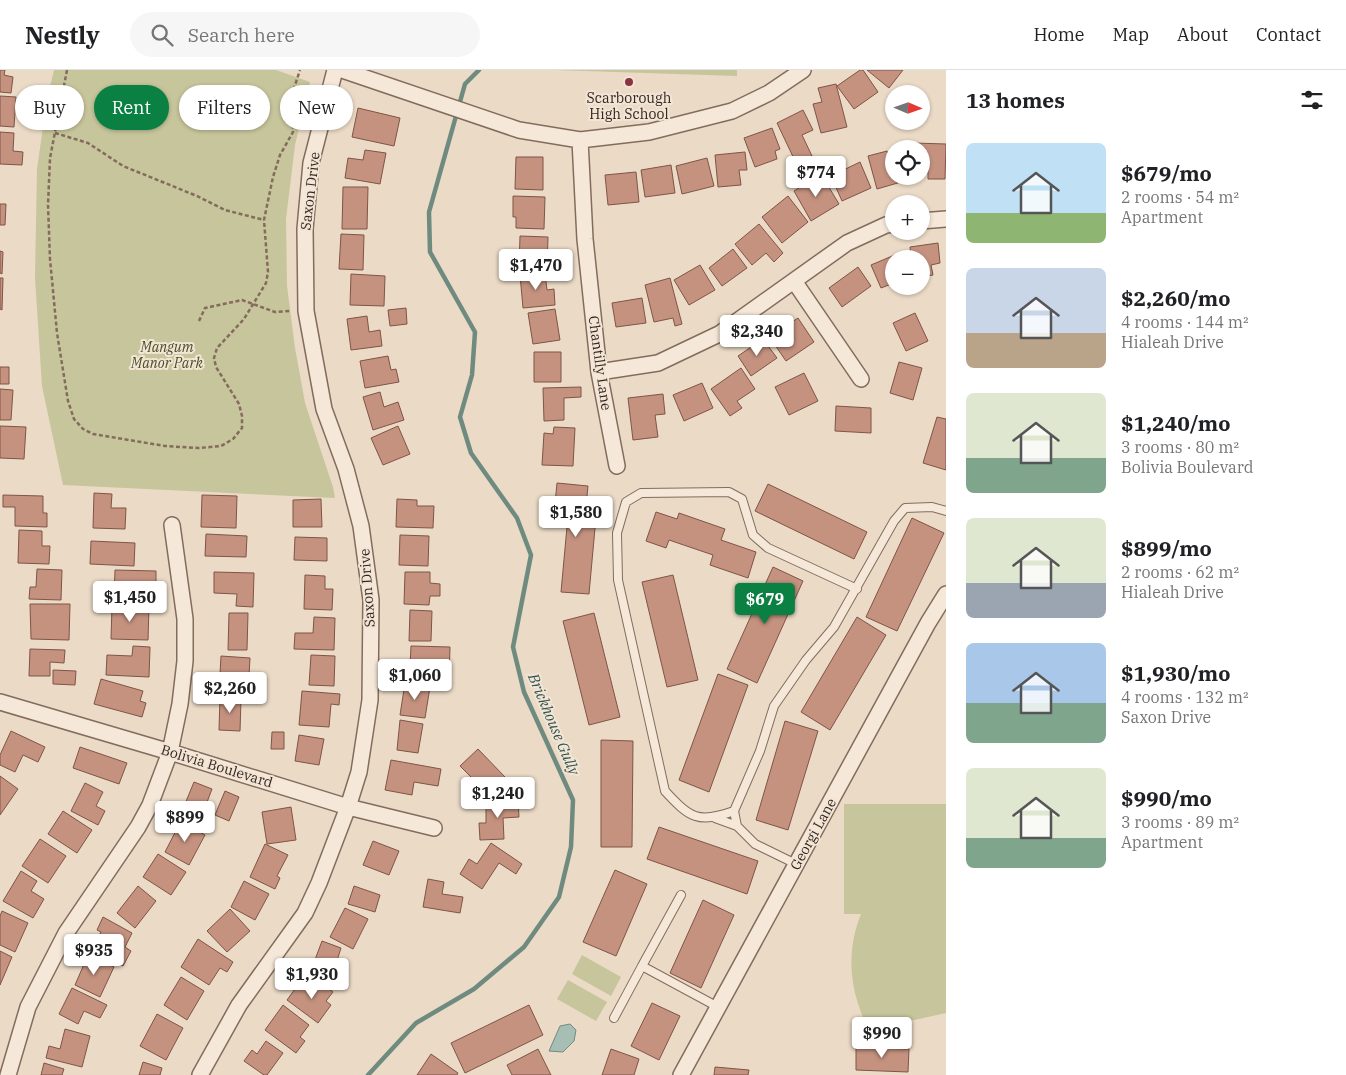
<!DOCTYPE html>
<meta charset="utf-8">
<style>
body{margin:0;font-family:"IBM Plex Serif",serif;background:#f6f6f6;color:#202124;height:100vh;display:flex;flex-direction:column;font-size:19px;white-space:nowrap}
*{box-sizing:border-box;margin:0}
p{font-size:16px;color:#757577}
.icon{flex:none;width:28px;height:28px;fill:none;stroke:currentColor;stroke-width:2;stroke-linecap:round;stroke-linejoin:round}
.map{position:relative;flex:1;overflow:hidden}
.sheet{display:flex;flex-direction:column;background:#fff;width:400px}
.sheet>*{flex:none}
.banner{position:absolute;left:15px;top:15px;width:475px;height:45px;display:flex;gap:10px}
.needle{width:32px;rotate:92deg}
.controls{position:absolute;left:885px;top:15px;display:grid;gap:10px}
.controls a{display:grid;place-items:center;width:45px;height:45px;border-radius:50%;background:#fff;box-shadow:0 1px 4px #0004;font-size:25px}
.price{position:absolute;translate:-50% -42px;padding:0 11px;border-radius:5px;background:#fff;color:#222;font-size:16px;line-height:32px;filter:drop-shadow(0 1px 2px #0008)}
.price::after{content:'';position:absolute;left:50%;top:30px;width:15px;height:11px;margin-left:-8px;background:inherit;clip-path:polygon(0 0,100% 0,50% 100%)}
.price.current{background:#0b8043;color:#fff}
ul{padding:0;list-style:none}
li{display:flex;align-items:center;gap:15px;height:125px;padding:0 20px}
li span{display:grid;place-items:center;flex:none;width:140px;height:100px;border-radius:8px;color:#555}
li>.icon{margin-inline-start:auto}
span .icon{width:60px;height:60px;fill:#fffc;stroke-width:1}
li b{font-size:21px}
h2{display:flex;justify-content:space-between;align-items:center;height:60px;padding:0 20px;font-size:21px}
.pill{padding:0 18px;border-radius:22px;background:#fff;box-shadow:0 1px 4px #0004;font-size:18px;line-height:45px}
.pill.current{background:#0b8043;color:#fff}
header{display:flex;align-items:center;gap:30px;box-sizing:border-box;height:70px;padding:0 25px;background:#fff;border-bottom:1px solid #e0e0e0}
header strong{font-size:24px}
nav{display:flex;gap:28px;margin-inline-start:auto;font-size:18px}
.search{width:350px;height:45px;background:#f6f6f6;display:flex;align-items:center;gap:12px;box-sizing:border-box;padding:0 18px;border-radius:28px;color:#757577;font-size:19px}
main{display:flex;flex:1;min-height:0}
.map>svg:first-child{display:block}
.green{fill:#c7c59b}
.water{fill:#a7beb4;stroke:#6f8b80}
.lines{fill:none;stroke-linecap:round;stroke-linejoin:round}
.stream{stroke:#6f8b80;stroke-width:4.5}
.building{fill:#c4927f;stroke:#805446}
.lane-casing{stroke:#836c5d;stroke-width:10}
.street-casing{stroke:#836c5d;stroke-width:18}
.path{stroke:#836c5d;stroke-width:2.5;stroke-dasharray:4 2.5;stroke-linecap:butt}
.lane{stroke:#f5e8d8;stroke-width:8}
.street{stroke:#f5e8d8;stroke-width:15}
.poi-dot{fill:#8c3341;stroke:#f2e5d5;stroke-width:2}
.labels{text-anchor:middle;dominant-baseline:central;stroke-width:4;stroke-linejoin:round;paint-order:stroke}
.poi-label{font-size:14px;fill:#352720;stroke:#f2e5d5}
.street-label{font-size:14px;fill:#352720;stroke:#f2e5d5}
.park-label{font-size:14px;font-style:italic;fill:#4b4f28;stroke:#f2e5d5}
.water-label{font-size:15px;font-style:italic;fill:#31534c;stroke:#f2e5d5}
</style>
<header>
<strong>Nestly</strong>
<div class="search"><svg class="icon" aria-label="search" viewBox="0 0 24 24"><circle cx="10" cy="10" r="6"/><path d="M15 15l6 6"/></svg>Search here</div>
<nav><a>Home</a><a>Map</a><a>About</a><a>Contact</a></nav>
</header>
<main>
<div class="map">
<svg width="946" height="1005" viewBox="0 0 946 1005">
<rect width="100%" height="100%" fill="#eadac6"/>
<path class="green" d="M54,0H276L310,12L295,75L286,149L287,216L295,278L305,333L333,417L335,428L63,415L42,316L35,208L37,99L47,29Z
M555,0H737V6Z
M844,734H946V943L869,960C850,923 845,884 861,844H844Z
M582,885L621,907L611,926L572,904Z
M568,910L607,932L596,951L557,929Z"/>
<path class="water" d="M570,954L576,960L574,971L563,982L549,981L560,956Z"/>
<g class="lines">
<path class="stream" d="M368,1005L416,953L474,919L524,877L559,827L571,777L573,730L524,622L513,577L531,485L517,448L471,383L460,347L472,305L475,262L430,182L429,142L465,14L479,0"/>
</g>
<path class="building" d="M0,0H5L4,5L13,7L11,23L0,22Z
M860,0H863L878,22L854,39L837,16Z
M867,0H903L889,18Z
M836,14L847,57L821,63L813,34L822,32L818,18Z
M0,26L16,27L14,57L0,56Z
M358,38L400,48L394,76L352,67Z
M803,40L813,60L802,65L812,86L796,93L777,53Z
M772,58L780,79L775,81L777,89L755,97L744,68Z
M0,62L14,63L13,81L23,82L22,95L0,94Z
M913,73L946,74L945,109H928V96H921V79H913Z
M365,80L386,83L380,114L345,108L348,88L363,90Z
M887,81L889,87L894,86V106H907L908,110L877,119L868,86Z
M745,82L747,100H739L741,115L718,117L715,85Z
M516,87H543V120L515,119Z
M707,88L714,116L682,124L676,96Z
M860,92L871,118L842,131L831,106Z
M671,95L675,123L645,127L641,100Z
M636,102L639,132L608,135L605,105Z
M821,104L839,134L811,151L794,121Z
M343,117H368L367,159H342Z
M513,126L545,127L544,159L516,158V147H513Z
M788,126L808,152L782,173L762,147Z
M0,134H6L5,155H0Z
M759,154L783,183L774,192L766,183L752,195L735,174Z
M341,164L364,165L363,200L339,199Z
M520,166L548,167L547,199L519,198Z
M938,173L940,193L931,195L933,205L921,207V189H911L910,177Z
M733,179L747,198L722,216L709,198Z
M0,181L3,182L2,204L0,203Z
M897,184L899,189H894V213L881,218L871,195Z
M700,195L715,220L689,235L674,210Z
M858,197L871,216L842,237L829,218Z
M545,203L547,220L554,219L555,235L523,238L520,205Z
M351,204L385,206L384,236L350,235Z
M0,208H3L2,240L0,239Z
M670,208L682,254L675,256L673,248L654,252L645,215Z
M642,228L646,253L616,257L612,233Z
M406,238L407,254L390,256L388,240Z
M555,239L560,270L533,274L528,243Z
M915,243L928,271L906,281L893,253Z
M367,246L369,262L380,260L382,276L351,280L347,249Z
M798,248L814,272L786,291L766,262L779,253L783,258Z
M763,269L777,288L751,306L738,286Z
M534,282H561V312H534Z
M388,286L391,300L396,299L399,312L365,318L360,291Z
M899,292L922,298L913,330L890,323Z
M0,297H9V314H0Z
M741,298L755,319L737,331L742,338L730,346L711,319Z
M804,303L818,331L789,345L775,317Z
M702,313L713,338L684,351L673,325Z
M581,317V327L564,328V350L544,351L543,318Z
M0,319L13,320L11,350H0Z
M380,322L384,337L398,332L404,350L373,360L363,327Z
M663,324L665,344L655,345L658,367L633,370L628,328Z
M836,336L871,338V363L835,361Z
M937,347L946,349V400L923,393Z
M0,356L26,357L24,389L0,388Z
M398,356L410,384L383,395L371,368Z
M554,357L575,358L573,396L542,395L544,363L553,364Z
M557,413L588,416L585,446L596,447L589,524L561,522L568,446L554,444Z
M768,414L867,462L854,489L755,441Z
M94,423L112,424L111,438H126L125,459L93,458Z
M3,425L43,426V443H47V457L15,456V437H3Z
M202,425L237,426L236,458L201,457Z
M321,429L322,457H293V430Z
M397,429L417,430V436H434L433,458L396,457Z
M656,442L677,449L679,443L725,459L721,470L756,482L748,508L710,495L713,485L669,470L666,478L646,471Z
M912,448L944,463L897,561L866,547Z
M19,460L42,461V476H50L49,494L18,493Z
M206,464L247,466L246,487L205,486Z
M400,465L429,466L428,496L399,495Z
M295,467L327,468V491L294,490Z
M91,471L135,473L134,496L90,494Z
M773,497L803,511L757,613L727,599Z
M37,499L62,500L61,530L29,529L30,517H36Z
M115,500L156,501V520H143V532L114,531Z
M214,502L254,503L253,537L236,536L237,524L214,523Z
M405,502H430V513L440,514V526H430L429,535L404,534Z
M305,505L325,506V519H333L332,540L304,539Z
M673,505L698,610L667,617L642,512Z
M30,534H70L69,570L31,569Z
M112,536L149,537L148,570L111,569Z
M410,540L432,541L431,571H409Z
M229,543H248L247,580H228Z
M594,543L620,647L589,655L563,551Z
M314,547L335,548L334,580L294,579L295,563H313Z
M857,547L886,565L830,660L801,642Z
M133,576L150,577L149,607L106,605L107,585L132,586Z
M411,576L450,577L449,610H433V597H410Z
M30,579L65,580L64,593L50,592V606H29Z
M311,585L335,586L334,616L309,615Z
M221,586L250,588L248,623L219,622Z
M53,600L76,601L75,615L53,614Z
M718,604L748,615L709,722L679,710Z
M101,609L143,621L140,631L146,633L142,647L94,634Z
M405,613L430,617L425,648L400,645Z
M302,621L340,624L339,635L331,634L329,657L299,655Z
M220,628L241,629L240,661L219,660Z
M400,650L423,654L418,683L397,680Z
M785,651L818,661L788,760L756,750Z
M11,661L45,677L38,692L23,685L15,702L0,695V685Z
M272,662H284V679H271Z
M299,665L324,669L319,695L295,691Z
M601,670L633,671L632,777H601Z
M80,677L127,693L119,714L73,698Z
M478,679L505,707L482,729L468,715L474,710L460,696Z
M391,690L441,699L438,716L414,712L412,725L385,720Z
M0,706L18,719L0,745Z
M194,712L212,719L204,740L211,743L206,757L180,746Z
M85,713L103,722L96,736L105,741L98,755L71,741Z
M225,721L239,727L229,751L215,745Z
M518,730L519,747L503,748L504,769L480,770L479,753H486V731Z
M291,737L296,770L267,774L262,742Z
M63,741L92,760L77,783L48,764Z
M181,751L205,765L189,795L165,782Z
M659,757L758,791L747,824L647,789Z
M40,769L66,786L48,813L22,796Z
M373,771L399,781L389,805L363,795Z
M491,773L522,794L516,804L499,793L482,819L460,804L469,789L477,794Z
M265,774L288,785L277,806L280,808L275,819L250,807Z
M158,784L186,802L171,825L143,807Z
M615,800L647,814L616,886L583,872Z
M21,801L37,811L31,821L44,829L33,848L3,831Z
M428,809L444,812L442,824L463,827L460,843L423,837Z
M244,811L269,824L255,850L231,837Z
M138,816L156,831L135,858L117,843Z
M354,816L380,825L375,842L348,834Z
M703,830L734,845L701,918L670,903Z
M345,838L368,849L353,879L330,867Z
M230,839L250,861L227,882L207,861Z
M2,841L28,853L15,882L0,875V846Z
M103,847L132,863L125,877L131,881L123,896L92,879L101,862L97,860Z
M198,869L233,892L227,902L220,898L209,915L181,897Z
M322,871L341,878L335,897L343,900L339,914L310,903Z
M0,881L12,887L0,915Z
M88,885L114,897L100,927L75,915Z
M181,907L204,921L187,950L164,935Z
M318,910L333,922L326,931L331,935L318,953L287,930L300,912L311,920Z
M72,918L107,935L100,948L84,941L78,954L59,944Z
M652,933L680,946L659,990L631,976Z
M283,935L309,955L300,967L305,971L296,983L265,960Z
M529,935L543,965L465,1003L451,973Z
M157,944L183,958L166,990L140,976Z
M65,959L90,966L82,997L46,988L49,976L60,979Z
M266,971L283,983L267,1005H264L244,991L252,980L257,984Z
M856,977L909,979L908,1002L856,1000Z
M538,979L551,1005H512L507,995Z
M611,979L639,989L634,1005H602Z
M431,984L458,1003L457,1005H417Z
M143,992L162,998L160,1005H139Z
M44,993L64,999L62,1005H41Z
M715,997L749,1000L748,1005H714Z"/>
<g class="lines">
<defs>
<path id="lane" d="M734,741C698,754 690,748 665,721L618,510L617,463L626,432L641,423L729,422L742,429L753,465L768,478L857,519
M715,748L737,756
M796,794L755,774L737,756L734,741L760,681L774,636L806,590L834,557L894,451L905,438L932,437L946,441
M681,825L642,896L718,937
M614,948L642,896"/>
<path id="street" d="M342,0L519,60L580,70L649,62L732,41L769,23L803,0
M580,70L585,169L599,302L617,396
M921,151L946,149
M794,211L861,309
M599,302L658,293L719,264L847,173L886,155L894,154
M0,632L170,682L348,737L434,758
M8,1005L28,937L66,863L138,757L150,735L170,682L180,634L185,591V549L172,455
M200,1005L239,935L305,843L319,813L348,737L359,702L370,630L371,530L361,456L346,399L324,339L306,241L305,159L311,93L335,0
M681,1005L928,553L946,524"/>
</defs>
<use href="#lane" class="lane-casing"/>
<use href="#street" class="street-casing"/>
<path class="path" d="M67,0L50,88L48,135L50,189L57,263L68,331L74,349L83,359L93,364L165,376L199,378L221,376L233,369L242,358V346L239,334L216,297L214,288L217,278L244,249L266,213L268,202L264,150L273,107L280,85L293,62L292,24L300,0
M55,63L88,73L123,96L197,126L225,140L264,150
M199,251L205,238L242,230L275,242L291,241"/>
<use href="#lane" class="lane"/>
<use href="#street" class="street"/>
</g>
<circle class="poi-dot" cx="629" cy="12" r="5"/>
<g class="labels">
<g class="poi-label">
<text x="629" y="28">Scarborough<tspan x="629" dy="16">High School</tspan></text>
</g>
<g class="street-label">
<text transform="translate(310 121) rotate(-83)">Saxon Drive</text>
<text transform="translate(600 293) rotate(82)">Chantilly Lane</text>
<text transform="translate(367 518) rotate(-94)">Saxon Drive</text>
<text transform="translate(217 696) rotate(17)">Bolivia Boulevard</text>
<text transform="translate(813 764) rotate(-61)">Georgi Lane</text>
</g>
<g class="park-label">
<text x="167" y="277">Mangum<tspan x="167" dy="16">Manor Park</tspan></text>
</g>
<g class="water-label">
<text transform="translate(554 654) rotate(67)">Brickhouse Gully</text>
</g>
</g>
</svg>
<div class="controls">
<a><svg class="needle" viewBox="-14 -14 28 28"><path d="M0-13l5 13h-10z" fill="#e53935"/><path d="M0 13l5-13h-10z" fill="#757577"/></svg></a>
<a><svg class="icon" aria-label="locate" viewBox="0 0 24 24"><circle cx="12" cy="12" r="6"/><path d="M12 2v4M12 18v4M2 12h4M18 12h4"/></svg></a>
<a>+</a>
<a>−</a>
</div>
<b class="price" style="left:816px;top:128px">$774</b>
<b class="price" style="left:536px;top:221px">$1,470</b>
<b class="price" style="left:757px;top:287px">$2,340</b>
<b class="price" style="left:576px;top:468px">$1,580</b>
<b class="price" style="left:130px;top:553px">$1,450</b>
<b class="price current" style="left:765px;top:555px">$679</b>
<b class="price" style="left:415px;top:631px">$1,060</b>
<b class="price" style="left:230px;top:644px">$2,260</b>
<b class="price" style="left:498px;top:749px">$1,240</b>
<b class="price" style="left:185px;top:773px">$899</b>
<b class="price" style="left:94px;top:906px">$935</b>
<b class="price" style="left:312px;top:930px">$1,930</b>
<b class="price" style="left:882px;top:989px">$990</b>
<div class="banner">
<a class="pill">Buy</a>
<a class="pill current">Rent</a>
<a class="pill">Filters</a>
<a class="pill">New</a>
</div>
</div>
<section class="sheet">
<h2>13 homes<svg class="icon" aria-label="filters" viewBox="0 0 24 24"><path d="M4 7h16M4 17h16"/><circle cx="9" cy="7" r="2"/><circle cx="15" cy="17" r="2"/></svg></h2>
<ul>
<li><span style="background:linear-gradient(#bfe0f5 70%,#8fb573 0)"><svg class="icon" aria-label="home" viewBox="0 0 24 24"><path d="M3 11l9-7 9 7M6 9v11h12V9"/></svg></span><div><b>$679/mo</b><p>2 rooms · 54 m²</p><p>Apartment</p></div></li>
<li><span style="background:linear-gradient(#c9d6e8 65%,#b9a48a 0)"><svg class="icon" aria-label="home" viewBox="0 0 24 24"><path d="M3 11l9-7 9 7M6 9v11h12V9"/></svg></span><div><b>$2,260/mo</b><p>4 rooms · 144 m²</p><p>Hialeah Drive</p></div></li>
<li><span style="background:linear-gradient(#dfe7d0 65%,#7fa58c 0)"><svg class="icon" aria-label="home" viewBox="0 0 24 24"><path d="M3 11l9-7 9 7M6 9v11h12V9"/></svg></span><div><b>$1,240/mo</b><p>3 rooms · 80 m²</p><p>Bolivia Boulevard</p></div></li>
<li><span style="background:linear-gradient(#dfe7d0 65%,#9aa5b1 0)"><svg class="icon" aria-label="home" viewBox="0 0 24 24"><path d="M3 11l9-7 9 7M6 9v11h12V9"/></svg></span><div><b>$899/mo</b><p>2 rooms · 62 m²</p><p>Hialeah Drive</p></div></li>
<li><span style="background:linear-gradient(#a9c7e8 60%,#7fa58c 0)"><svg class="icon" aria-label="home" viewBox="0 0 24 24"><path d="M3 11l9-7 9 7M6 9v11h12V9"/></svg></span><div><b>$1,930/mo</b><p>4 rooms · 132 m²</p><p>Saxon Drive</p></div></li>
<li><span style="background:linear-gradient(#dfe7d0 70%,#7fa58c 0)"><svg class="icon" aria-label="home" viewBox="0 0 24 24"><path d="M3 11l9-7 9 7M6 9v11h12V9"/></svg></span><div><b>$990/mo</b><p>3 rooms · 89 m²</p><p>Apartment</p></div></li>
</ul>
</section>
</main>
